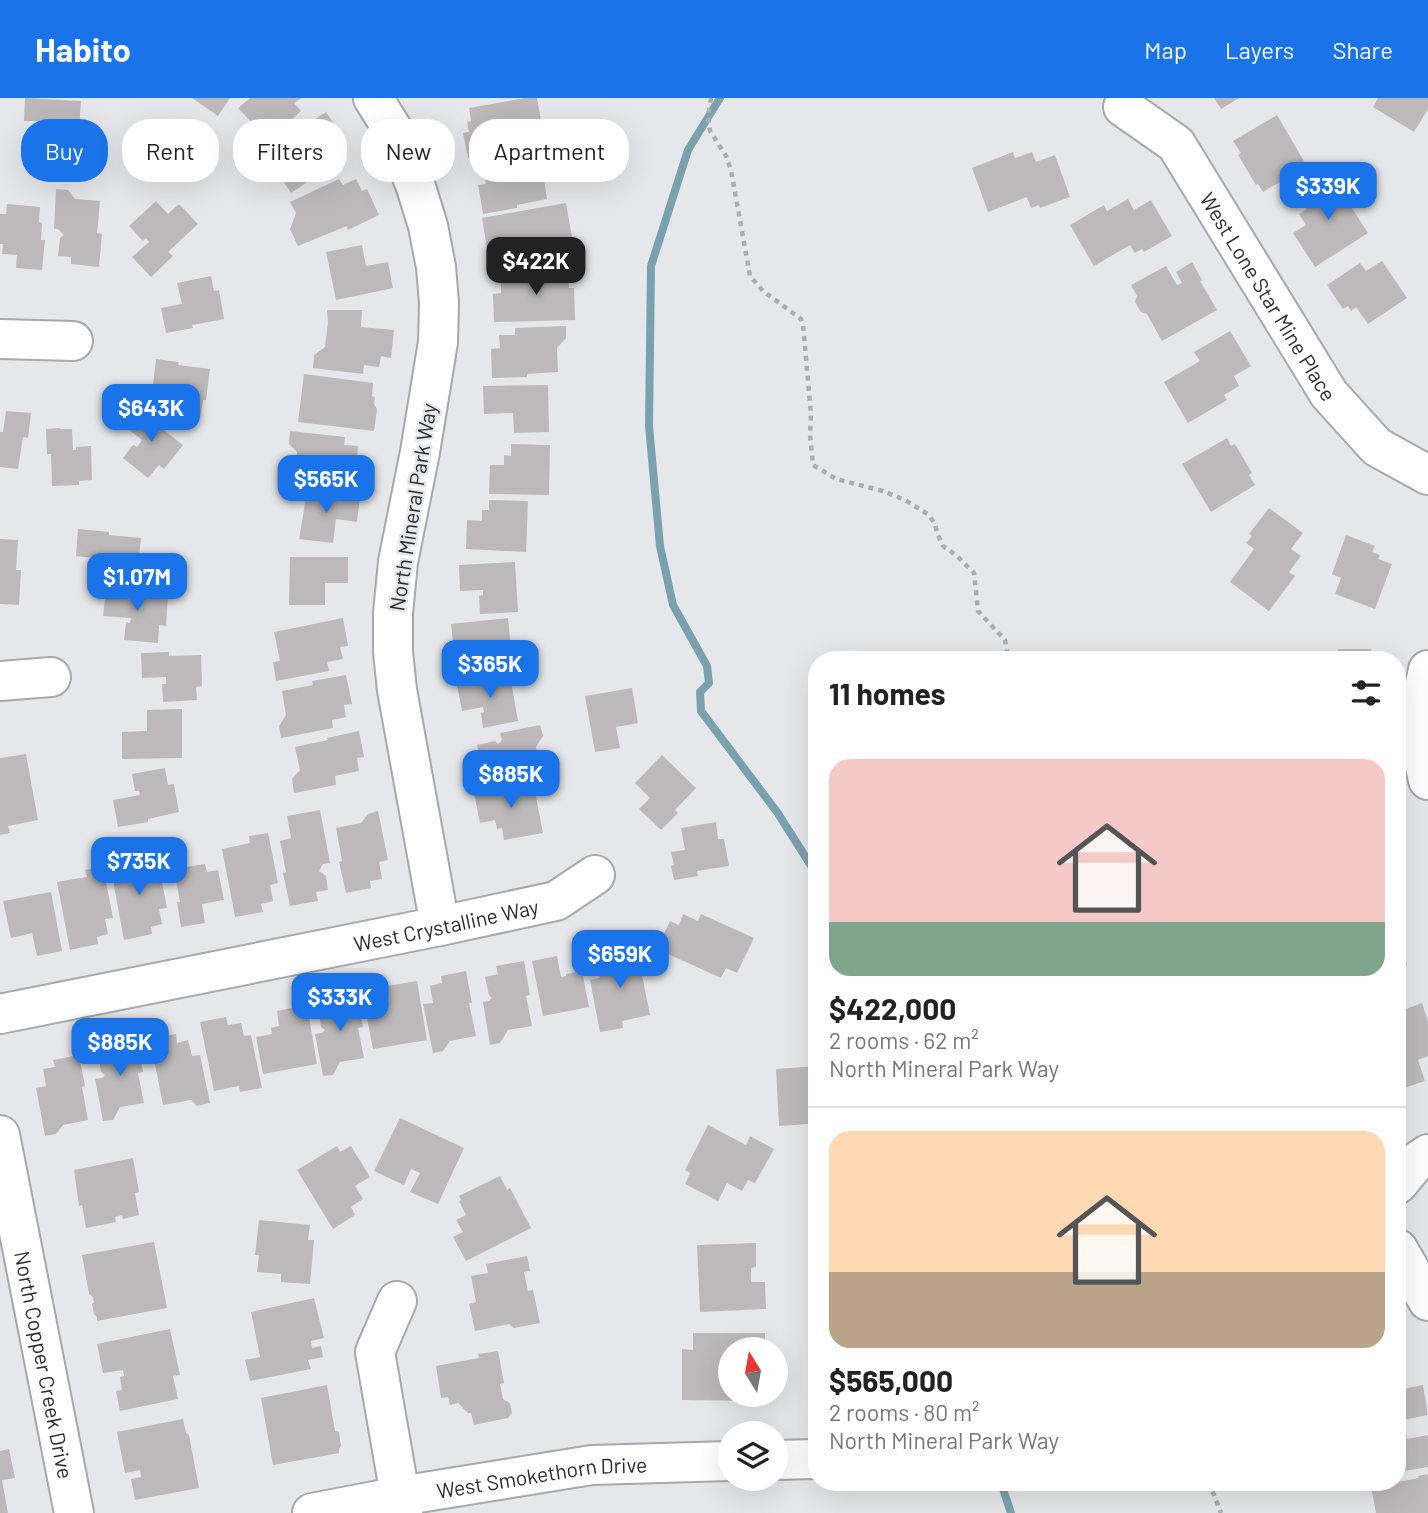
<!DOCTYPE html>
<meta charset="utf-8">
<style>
body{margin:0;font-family:Barlow,sans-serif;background:#f2f2f2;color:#222;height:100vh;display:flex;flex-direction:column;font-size:26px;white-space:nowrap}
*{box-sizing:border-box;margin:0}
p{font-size:23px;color:#767676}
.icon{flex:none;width:38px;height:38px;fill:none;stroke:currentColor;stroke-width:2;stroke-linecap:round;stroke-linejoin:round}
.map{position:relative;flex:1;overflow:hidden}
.sheet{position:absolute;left:808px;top:553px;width:598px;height:840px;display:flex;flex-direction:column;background:#fff;border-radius:28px;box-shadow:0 7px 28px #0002}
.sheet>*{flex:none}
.guide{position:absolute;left:21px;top:21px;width:665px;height:63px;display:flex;gap:14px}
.needle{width:46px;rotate:349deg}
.controls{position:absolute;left:718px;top:1239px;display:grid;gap:14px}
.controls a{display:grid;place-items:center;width:70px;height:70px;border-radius:50%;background:#fff;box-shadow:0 7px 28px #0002;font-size:35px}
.price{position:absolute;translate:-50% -60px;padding:0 16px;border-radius:14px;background:#1a73e8;color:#fff;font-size:23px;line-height:46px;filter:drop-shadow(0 2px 4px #0008)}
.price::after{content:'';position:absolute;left:50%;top:42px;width:21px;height:16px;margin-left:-10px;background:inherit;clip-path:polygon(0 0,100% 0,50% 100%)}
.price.current{background:#222;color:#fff}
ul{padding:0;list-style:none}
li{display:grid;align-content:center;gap:14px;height:371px;padding:0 21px}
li+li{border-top:2px solid #e0e0e0}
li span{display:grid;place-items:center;height:217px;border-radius:21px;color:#555}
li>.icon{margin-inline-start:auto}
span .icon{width:126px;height:126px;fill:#fffc;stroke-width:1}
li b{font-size:30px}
h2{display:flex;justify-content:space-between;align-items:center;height:84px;padding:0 21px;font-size:30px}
.chip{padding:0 24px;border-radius:28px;background:#fff;box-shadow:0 7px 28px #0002;font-size:24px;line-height:63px}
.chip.current{background:#1a73e8;color:#fff}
header{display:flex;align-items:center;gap:42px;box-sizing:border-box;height:98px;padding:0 35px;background:#1a73e8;color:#fff}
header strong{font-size:33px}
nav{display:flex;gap:38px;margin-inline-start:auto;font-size:24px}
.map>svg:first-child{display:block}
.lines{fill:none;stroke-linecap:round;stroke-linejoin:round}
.stream{stroke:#7aa2ae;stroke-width:8}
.building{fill:#bdb9ba}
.minor-casing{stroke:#a7a8ab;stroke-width:42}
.path{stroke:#acadaf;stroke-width:4.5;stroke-dasharray:5 5;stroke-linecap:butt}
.minor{stroke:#fff;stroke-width:38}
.labels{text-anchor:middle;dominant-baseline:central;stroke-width:5;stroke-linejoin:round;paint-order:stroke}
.street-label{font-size:21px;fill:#2b2b2d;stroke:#e6e7ea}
</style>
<header>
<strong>Habito</strong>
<nav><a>Map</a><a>Layers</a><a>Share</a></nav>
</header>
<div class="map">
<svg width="1428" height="1415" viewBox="0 0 1428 1415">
<rect width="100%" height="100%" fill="#e6e7ea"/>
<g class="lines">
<path class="stream" d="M720,0L688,52L651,168L649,328L660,448L673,507L707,568L709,585L700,594L701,613L777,714L817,777
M1002,1388L1011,1415"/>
</g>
<path class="building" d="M25,0L81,3L79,33H71V50L35,48L36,29H44V23H24Z
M192,0H230L218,18Z
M250,0H301L294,5L301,13L262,49L254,40V27L238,10Z
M525,0H537L545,45L468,60L463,35L469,34L467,24L471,23L469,10Z
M1214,0H1239L1221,11Z
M1378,0H1428V11L1414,34L1373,9Z
M326,14L342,38L335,43L340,51L327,60L332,67L291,95L281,80L287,77L270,51Z
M1277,17L1305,65L1288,74L1290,78L1263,94L1258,86L1256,87L1238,57L1241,55L1233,43Z
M549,54L551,66L543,76L547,101L517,107V110L483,116L478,87L486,86L484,73L499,70L498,63Z
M1013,54L1015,60L1032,54L1036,64L1055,57L1070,99L1040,110L1039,107L1031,110L1027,99L988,114L972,70Z
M1332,79L1340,91L1346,92L1351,101L1350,107L1368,135L1315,169L1293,135L1306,127L1299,116L1307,111L1300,99Z
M339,81L343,87L356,81L362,93L367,91L379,117L348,132L347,128L298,148L290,131L296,115L290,104Z
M56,91L68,92L75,101L100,103L97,135L102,136L99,169L71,166V159L58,158L60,140L64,137L58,131H54Z
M1128,101L1134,112L1151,102L1172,138L1144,154L1142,151L1135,155L1130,147L1094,168L1070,127L1104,107L1107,113Z
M156,103L168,116L179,106L198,126L168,154L173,158L151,179L132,159L149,144L146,140L143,143L129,128Z
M566,105L575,156L502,169L500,156L495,157L494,149L487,150L482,120Z
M7,106L40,109L39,124L42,125L41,142H45L42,172L16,170L17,157L2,156L3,146H0V116H6Z
M362,147L366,168L388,164L393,190L336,202L326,154Z
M1382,163L1407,200L1368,226L1356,209L1351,213L1348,208L1343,211L1327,187L1360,165L1366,173Z
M1192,164L1202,182L1200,183L1217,212L1162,243L1147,216L1141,214L1135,204L1137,198L1131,187L1166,168L1177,187L1182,185L1176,174Z
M569,171V190H574L575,222L494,224L493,196L501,195V184H514V173Z
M211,178L214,193L219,192L224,221L192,227L193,230L166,235L161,210L182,206L177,185Z
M327,212H362L361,229L394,232L391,260L381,258L379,269L364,267L363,276L313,270L314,257L325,249L328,225Z
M566,228V240L557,250L558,274L527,276V279L492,280L491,251L500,250L499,237H515V230Z
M1230,233L1251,268L1234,278L1239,288L1224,297L1227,302L1188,325L1164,284L1200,263L1194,254Z
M156,261L179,264L178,267L210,271L206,302H203L200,320L165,315L167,296H170L171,290L153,287Z
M304,276L373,285L372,298L375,299L374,306L377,311L374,333L298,324Z
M548,287L549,334L514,335L513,315L484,316L483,288Z
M142,309L162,324L159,328L183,347L164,371L159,367L148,380L123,360L133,347L137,349L142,342L127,330Z
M6,313L31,315L28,340L23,339L18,371L0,369V334H3Z
M60,330V331H72L73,352H76V349L91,348L92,382L79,383V387L52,388L51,356H47L46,331Z
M290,333L345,339L344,347L358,348L357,361H365L362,392L325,388V384L295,381L297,354L289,346Z
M1227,340L1231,348L1235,346L1252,375L1249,377L1255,387L1211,414L1182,366Z
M511,346L550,347L549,397L489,396L490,367H504V357L511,358Z
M307,394L360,400L357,424L336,421L333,445L299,441Z
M489,402L528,403L526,454L466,451L467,422L482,423V412H489Z
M1269,410L1303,435L1291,451L1301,458L1289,474L1295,478L1269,513L1230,484L1254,451L1246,445L1252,438L1249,436Z
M78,431L109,434V437L141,440L138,468H132L130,485L97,482L98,465H103V461L76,458Z
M1346,437L1375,448L1372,454L1380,457L1378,461L1392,466L1375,511L1335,496L1341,480L1332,476Z
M0,441L18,442L16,472H21L19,507L0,506Z
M290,459H348V485H325V507H289Z
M515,464L518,514L480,516L479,498L483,497V492L460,493L459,467Z
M106,490L137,493L136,496L168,499L166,528L159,527L158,545L124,542L126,524L130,525L131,520L103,518Z
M343,520L348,548L340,549L343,561L327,564L329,573L276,583L273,564L280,563L274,534Z
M508,520L513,571L476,574L474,562L467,563L466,553L454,554L451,526Z
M1338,551H1371V562H1328V553H1338Z
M169,554V558L201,557L202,588L196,589L197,602L163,604L162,586H166V579L142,580L141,555Z
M346,577L352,606L344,607L346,619L332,622L333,630L281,640L279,628L286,617L282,593L313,587L312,583Z
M510,577L518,623L483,630L481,615L484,614L483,609L462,613L457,587Z
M632,590L638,625L616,629L620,650L595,654L585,598Z
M182,611V660L122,661V634L147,633V612Z
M540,627L543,638L536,649L541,673L510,679L511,685L477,692L471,662L480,660L477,647L495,643L498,646L502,642L500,635Z
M359,633L364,659L357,660L359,673L335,678L336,687L294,695L292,681L300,672L295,649L328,642L327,640Z
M26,656L38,722L8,728L10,735L0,737V660Z
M662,657L696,690L675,712L678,715L661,732L639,711L650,700L635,685Z
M165,670L168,687L174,686L179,714L148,721V724L118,729L113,702L140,697L139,693H135L132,676Z
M533,684L543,735L504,742L502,730L497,731L495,722L480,725L474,695Z
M320,712L330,765L323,766L319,773L326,778L328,792L316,794L318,803L290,808L283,775L286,774L280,743L291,740L287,718Z
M378,713L388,762L379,764L382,781L370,783L371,790L346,795L339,764L342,763L336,730L361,725L368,716Z
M716,724L718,741H724L729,768L697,773L698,778L674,782L671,768L674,767L671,754L685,752L681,730Z
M268,735L278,785L270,787L273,803L261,806L263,814L235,819L222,751L250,745L249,738Z
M157,758L167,810L159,811L162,826L151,829L152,836L124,842L111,772L139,767L138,762Z
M205,766L207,774L218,772L224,802L202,806L205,825L181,829L177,804H180L174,771Z
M103,769L113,820L105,821L108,836L97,839L98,846L70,852L57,784L87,779L85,772Z
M51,794L62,853L37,858L32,835L11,840L3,803Z
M683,816L698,823L701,816L754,840L737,875L726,870L721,880L657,851L670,823L679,827Z
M1398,824H1400L1407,868L1398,869Z
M636,848L650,917L622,923L623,930L600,934L590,882L600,880L597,865L609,863L607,854Z
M557,858L561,879L566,878V876L582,873L589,909L543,918L532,863Z
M524,863L530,897L526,898L532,928L508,932L500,945L490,947L483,904L489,903L492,900L489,897L485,879L498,876L496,868Z
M466,873L472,905H469L476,938L450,943L443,953L433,955L423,906L433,905L430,888L442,885L441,878Z
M417,883L427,942L373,951L366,915L382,912L380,905L389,904L387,888Z
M357,894L363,929L358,930L364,960L340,964L333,977L323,978L315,936L322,935L325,932L321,929L318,910L330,908L329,900Z
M1422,905L1428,923V958L1418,962L1425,983L1398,992V914Z
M307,907L317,966L263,976L256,939L272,936L271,930L279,928L277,913Z
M226,919L228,927L241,925L244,938L251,937L262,990L240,994L239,988L214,993L200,924Z
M176,936L177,945L188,942L192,958L200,957L210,1005L197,1008L191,1002L163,1007L150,941Z
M137,940L143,974L138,975L144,1005L120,1009L113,1022L103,1023L95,981L102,980L105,977L101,974L98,955L111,953L109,945Z
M79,957L85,988L82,989L88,1022L63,1027L56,1036L45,1038L36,990L46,988L43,971L55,969L53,962Z
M817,968V1021H808V1026L779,1028L776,971Z
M400,1020L464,1050L438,1106L410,1094L420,1075L411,1071L404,1087L374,1073Z
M708,1027L746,1047L750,1038L774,1051L755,1085L748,1082L742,1093L727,1085L718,1103L685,1086L690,1075L685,1072Z
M337,1048L340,1054L351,1048L370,1079L355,1088L363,1101L351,1109L355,1117L333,1131L297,1072Z
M133,1060L139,1094L135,1095L139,1117L123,1121L122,1117L115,1119L116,1124L86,1130L82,1107L79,1108L74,1072Z
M500,1078L507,1092L510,1090L531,1130L466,1163L453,1139L463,1134L456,1122L466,1117L459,1103L461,1102L459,1098Z
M259,1122L310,1127L308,1142H314L310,1186L281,1184V1176L257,1174L259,1157H255Z
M154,1144L167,1210L97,1223V1219L94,1216L92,1206L94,1204L93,1199L89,1196L82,1157Z
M756,1145V1169L751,1170V1184H765L766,1211L700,1214L697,1147Z
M527,1158L530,1173L524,1174L528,1193L533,1192L540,1225L514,1230L509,1226L475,1233L469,1206L476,1204L471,1178L488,1175L486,1166Z
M314,1200L324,1240L311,1243L312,1250L321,1248L323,1259L308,1262L311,1271L250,1283L245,1262L260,1259L251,1214Z
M170,1231L180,1277L173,1278L178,1301L120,1313L116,1293L122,1292L120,1279L124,1278L123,1272L103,1275L97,1246Z
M693,1235H765V1251H730V1297H756V1303L682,1302V1251L693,1252Z
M498,1253L504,1285L500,1286L503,1301L510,1305L512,1315L508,1320L474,1327L471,1315H468L458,1305L450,1307L448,1299L441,1300L436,1268L479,1260L478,1256Z
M327,1287L335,1333L339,1334L341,1348L339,1351V1355L273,1367L261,1300Z
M1423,1287L1428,1317L1398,1323V1292Z
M183,1321L186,1335L189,1337L199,1390L135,1402L131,1381L141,1379L140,1372L125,1375L117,1334Z
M1406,1333L1407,1341L1428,1337V1369L1398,1374V1335Z
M9,1351L15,1380L2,1382L8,1415H0V1353Z
M1428,1376V1415H1376L1371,1389L1419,1380L1418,1378Z"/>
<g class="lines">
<defs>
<g id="minor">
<path d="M373,0L393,32L415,86L428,128L436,169L439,205L438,244L420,354L398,464L393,515V554L397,592L440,828"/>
<path id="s1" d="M1123,9L1176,46L1329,296L1377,349L1428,377"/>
<path d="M0,241L73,243"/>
<path d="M1428,572L1424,590L1423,659L1428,682"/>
<path d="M0,583L51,579"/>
<path id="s2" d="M0,916L440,828L556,803L595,777"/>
<path id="s3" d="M0,1037L74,1415"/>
<path d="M1398,1086L1416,1064L1428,1056"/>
<path d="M1398,1151L1428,1203"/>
<path d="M397,1203L375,1254L403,1415"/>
<path d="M775,1362L817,1361"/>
<path id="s4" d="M312,1415L400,1398L592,1367L730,1363"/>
</g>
</defs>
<use href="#minor" class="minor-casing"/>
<path class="path" d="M711,0L708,18L710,33L726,58L731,72L750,178L763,193L801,221L803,227L811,316L810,337L813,367L836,381L883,393L905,402L929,417L935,426L937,435L943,448L956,457L974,475L978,513L1005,542L1007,552L1005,562
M1209,1384L1221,1415"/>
<use href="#minor" class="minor"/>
</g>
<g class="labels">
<g class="street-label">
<text stroke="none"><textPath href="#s1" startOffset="243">West Lone Star Mine Place</textPath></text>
<text transform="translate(412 409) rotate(-81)">North Mineral Park Way</text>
<text stroke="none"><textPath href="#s2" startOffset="455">West Crystalline Way</textPath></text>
<text stroke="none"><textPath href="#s3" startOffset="234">North Copper Creek Drive</textPath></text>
<text stroke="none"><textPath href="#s4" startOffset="233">West Smokethorn Drive</textPath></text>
</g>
</g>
</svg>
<div class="controls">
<a><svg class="needle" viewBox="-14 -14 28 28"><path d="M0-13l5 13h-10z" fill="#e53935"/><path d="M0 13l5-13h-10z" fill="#767676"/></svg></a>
<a><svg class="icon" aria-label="layers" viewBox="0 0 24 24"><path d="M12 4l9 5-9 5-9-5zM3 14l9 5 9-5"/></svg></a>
</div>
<b class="price" style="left:1328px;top:124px">$339K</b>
<b class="price current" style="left:536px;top:199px">$422K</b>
<b class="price" style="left:151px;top:346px">$643K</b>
<b class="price" style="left:326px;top:417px">$565K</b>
<b class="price" style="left:137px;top:515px">$1.07M</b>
<b class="price" style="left:490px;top:602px">$365K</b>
<b class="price" style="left:511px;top:712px">$885K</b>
<b class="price" style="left:139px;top:799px">$735K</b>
<b class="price" style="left:620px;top:892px">$659K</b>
<b class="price" style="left:340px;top:935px">$333K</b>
<b class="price" style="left:120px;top:980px">$885K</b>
<div class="guide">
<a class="chip current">Buy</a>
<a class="chip">Rent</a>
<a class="chip">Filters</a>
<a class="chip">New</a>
<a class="chip">Apartment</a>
</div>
<section class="sheet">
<h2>11 homes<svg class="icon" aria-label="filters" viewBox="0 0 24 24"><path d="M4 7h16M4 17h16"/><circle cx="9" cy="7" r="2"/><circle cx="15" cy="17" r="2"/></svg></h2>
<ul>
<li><span style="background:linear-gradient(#f6c9c9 75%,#7fa58c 0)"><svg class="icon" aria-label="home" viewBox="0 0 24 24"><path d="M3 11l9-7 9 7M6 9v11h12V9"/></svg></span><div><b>$422,000</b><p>2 rooms · 62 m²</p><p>North Mineral Park Way</p></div></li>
<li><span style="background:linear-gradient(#ffd9b3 65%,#b9a48a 0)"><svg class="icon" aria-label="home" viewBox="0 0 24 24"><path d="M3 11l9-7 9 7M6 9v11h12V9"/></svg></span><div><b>$565,000</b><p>2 rooms · 80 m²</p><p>North Mineral Park Way</p></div></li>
</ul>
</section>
</div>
